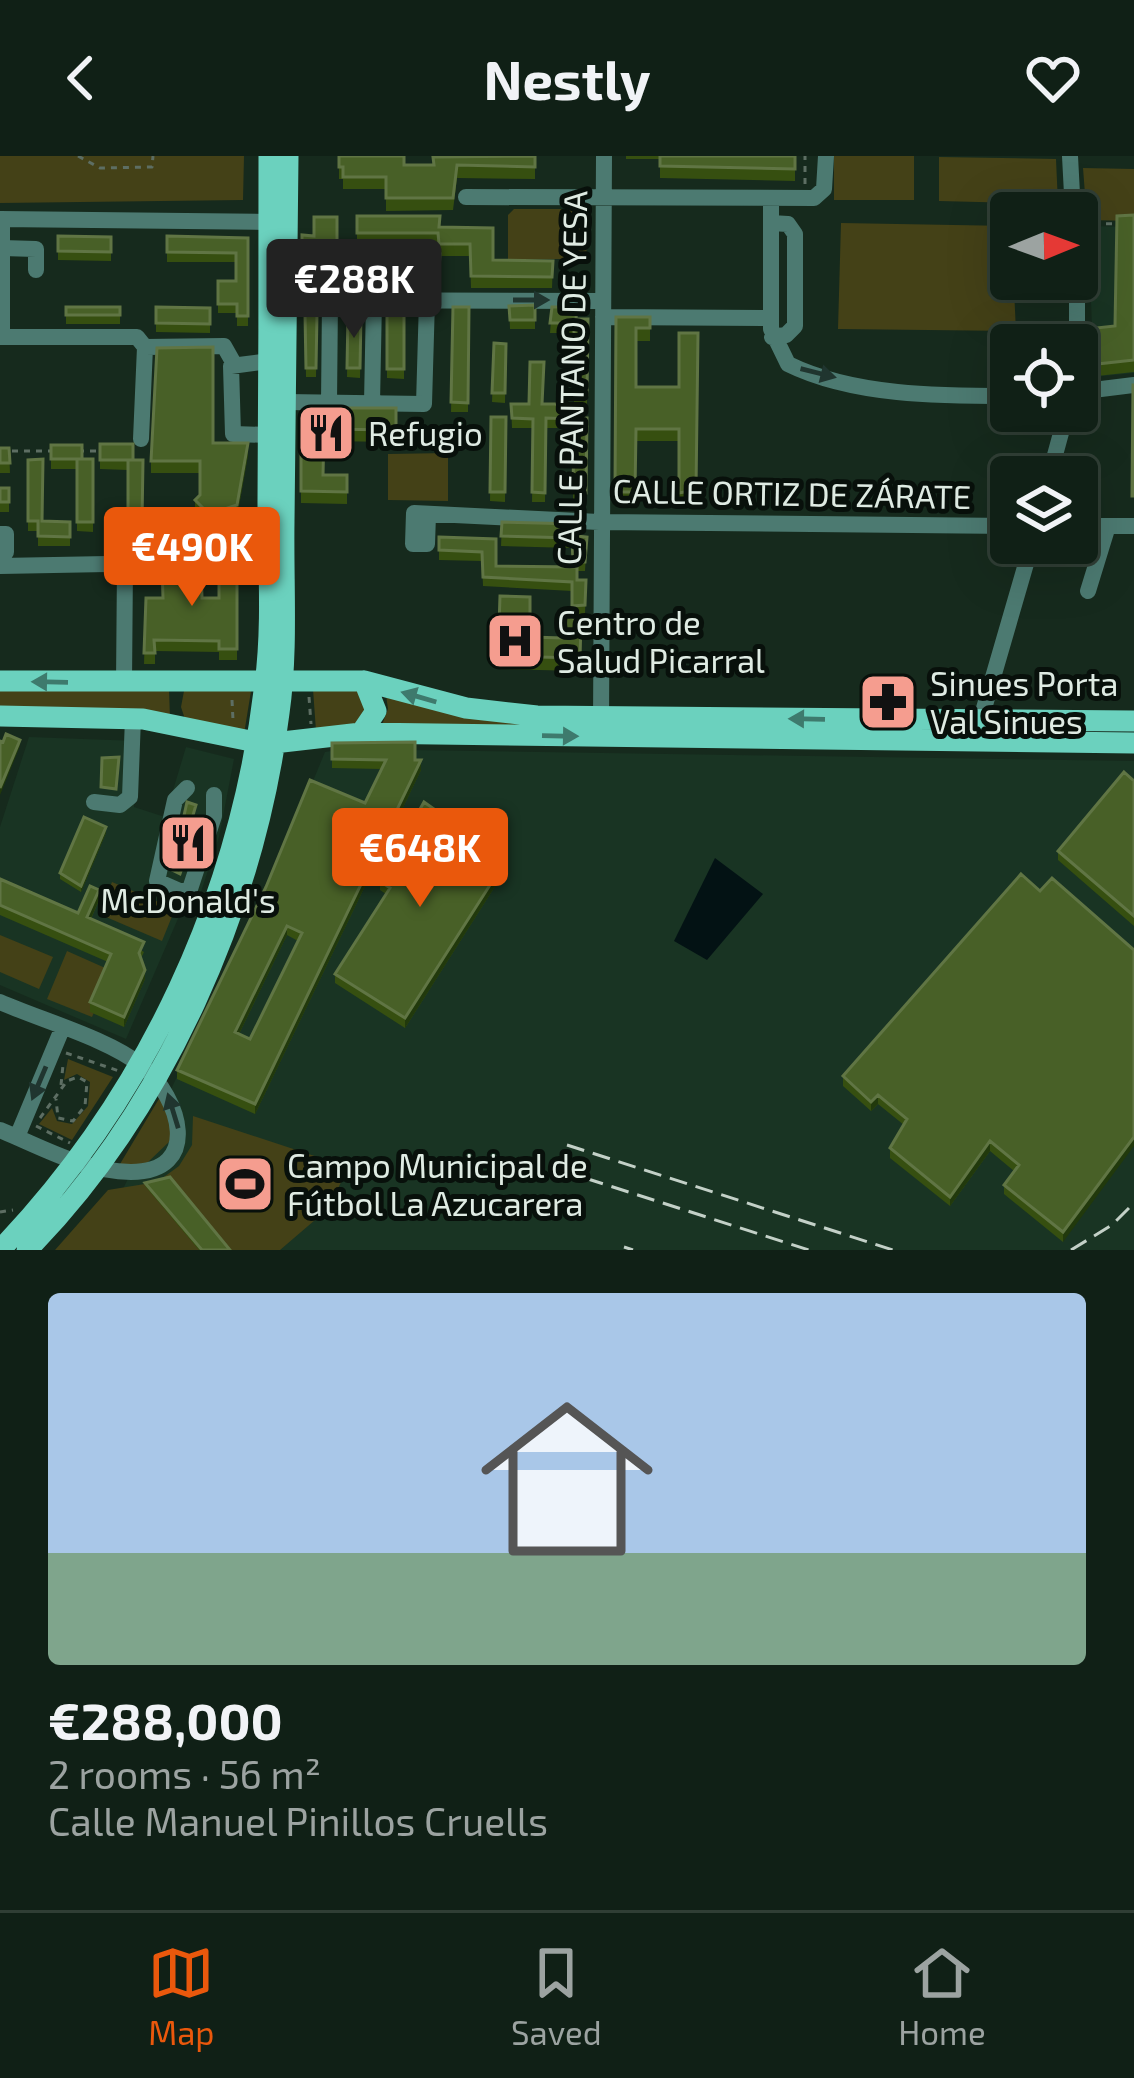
<!DOCTYPE html>
<meta charset="utf-8">
<style>
body{margin:0;font-family:"Exo 2",sans-serif;background:#19281f;color:#f1f3f6;height:100vh;display:flex;flex-direction:column;font-size:45px;white-space:nowrap}
*{box-sizing:border-box;margin:0}
p{font-size:39px;color:#9ca3a1}
.icon{flex:none;width:66px;height:66px;fill:none;stroke:currentColor;stroke-width:2;stroke-linecap:round;stroke-linejoin:round}
.map{position:relative;height:1094px;overflow:hidden}
.sheet{display:flex;flex-direction:column;background:#102016;flex:1}
.sheet>*{flex:none}
.needle{width:78px;rotate:89deg}
.controls{position:absolute;left:990px;top:36px;display:grid;gap:24px}
.controls a{display:grid;place-items:center;width:108px;height:108px;border-radius:12px;background:#102016;box-shadow:0 12px 48px #0002,0 0 0 3px #303e35;font-size:60px}
.price{position:absolute;translate:-50% -102px;padding:0 27px;border-radius:12px;background:#ea580c;color:#fff;font-size:39px;line-height:78px;filter:drop-shadow(0 3px 6px #0008)}
.price::after{content:'';position:absolute;left:50%;top:72px;width:36px;height:27px;margin-left:-18px;background:inherit;clip-path:polygon(0 0,100% 0,50% 100%)}
.price.current{background:#222;color:#fff}
ul{padding:0;list-style:none}
li{display:grid;align-content:center;gap:24px;height:636px;padding:0 48px}
li span{display:grid;place-items:center;height:372px;border-radius:12px;color:#555}
li>.icon{margin-inline-start:auto}
span .icon{width:216px;height:216px;fill:#fffc;stroke-width:1}
li b{font-size:51px}
header{display:flex;justify-content:space-between;align-items:center;height:156px;padding:0 48px;background:#102016;font-size:54px;font-weight:700}
.dock{display:flex;justify-content:space-around;align-items:center;height:168px;border-top:3px solid #303e35;background:#102016;font-size:33px;color:#9ca3a1}
.dock a{display:grid;justify-items:center;gap:6px}
.dock .current{color:#ea580c}
.map>svg:first-child{display:block}
.built{fill:#193423}
.green{fill:#444117}
.water{fill:#031214}
.lines{fill:none;stroke-linecap:round;stroke-linejoin:round}
.path{stroke:#5d6e63;stroke-width:3;stroke-dasharray:6 6;stroke-linecap:butt}
.minor{stroke:#4c7a71;stroke-width:16}
.major{stroke:#6bd1be;stroke-width:21}
.rail{stroke:#c3d0c7;stroke-width:3;stroke-dasharray:18 9;stroke-linecap:butt}
.wall{fill:#364f10;fill-rule:evenodd}
.shaded-wall{fill:#21390c}
.building{fill:#486027;stroke:#607544;stroke-width:3;fill-rule:evenodd}
.oneway{fill:#20352f}
.oneway2{fill:#3e7a6d}
.labels{text-anchor:middle;dominant-baseline:central;stroke-width:10;stroke-linejoin:round;paint-order:stroke}
.street-label{font-size:33px;fill:#dfebe3;stroke:#08100b}
.poi-label{font-size:33px;fill:#dfebe3;stroke:#08100b;text-anchor:start}
</style>
<header><svg class="icon" aria-label="back" viewBox="0 0 24 24"><path d="M15 5l-7 7 7 7"/></svg>Nestly<svg class="icon" aria-label="heart" viewBox="0 0 24 24"><path d="M12 20l-8-8c-3-5 5-10 8-4 3-6 11-1 8 4z"/></svg></header>
<div class="map">
<svg width="1134" height="1094" viewBox="0 0 1134 1094">
<rect width="100%" height="100%" fill="#162a1d"/>
<path class="built" d="M1088,70L1134,71V217L1094,221Z
M29,581L138,585L134,651L165,661L186,591L234,603L219,681L197,748L186,744L126,883L0,829V671Z
M344,593L1134,605V1094H79L123,1033L275,717L325,596Z"/>
<path class="green" d="M0,0H244L243,44L0,47Z
M834,0H914V44H834Z
M939,1L1056,3L1058,48L939,45Z
M1083,12L1134,13V65L1087,64Z
M514,53H584L587,103H508V59Z
M841,67L1011,70L1016,175L838,173Z
M448,297V345L388,344V298Z
M252,529L244,578L186,566L181,551L184,535Z
M0,533H169L170,562L0,552Z
M313,533L357,535L368,549L362,567L316,575Z
M386,539L593,566L380,574L388,553Z
M112,726L175,753L162,785L99,758Z
M0,779L53,801L39,833L0,816Z
M67,795L112,815L92,861L47,843Z
M68,903L113,921L72,984L39,968L52,952L57,965L72,968L88,950L90,926L77,918L64,924Z
M160,941L170,953V985L146,1008H120Z
M193,960L348,1011L329,1052L280,1094H55L108,1034L157,1026L179,1010L192,989Z"/>
<path class="water" d="M715,702L763,738L707,804L674,785Z"/>
<g class="lines">
<path class="path" d="M78,0L100,12L152,11L153,0
M805,28V0
M1082,67L1120,68
M0,295H51
M78,295H99
M309,541L311,568
M232,544L233,564
M66,897L119,915
M61,929L63,909
M40,962L67,925L78,921L87,926L85,950L73,965L58,962L56,943
M36,970L70,987
M0,1056L13,1054"/>
<path class="minor" d="M1070,0L1073,57
M466,41L814,42L824,33L826,0
M771,43V173L788,208C853,240 940,240 1011,240
M0,63L269,66
M771,67L788,68L795,78V170L786,179L772,181
M2,92L36,93V114
M1077,115V197
M288,144L603,145
M603,161L771,162
M0,181H137L145,191
M2,181V63
M1077,236L1134,229
M286,246L424,248L427,144
M329,247L330,144
M372,247L374,144
M269,279L233,278L231,210L269,205
M141,283L145,191L224,190L233,206
M1049,321L1067,255
M428,359L427,388H413L414,357L599,366L1011,370
M1077,370H1134
M0,378H6V396L0,397
M0,410L268,405
M1088,435L1108,370
M124,527L125,408
M601,568L604,0
M978,573L1032,387
M187,632L175,644L157,725L182,736L190,733L214,660V639
M94,646L120,649L130,641L133,562
M0,846C41,864 109,883 142,910C181,942 202,1016 131,1016C85,1016 41,991 0,974
M17,981L62,873"/>
<path class="major" d="M0,525H364L466,552L537,560L1134,565
M0,560L143,563L265,588L361,577L1134,587
M361,577L376,555L364,525
M0,1094C148,940 240,740 265,528C273,468 268,406 268,346C269,231 269,115 269,0
M27,1094C165,954 254,751 279,557C288,494 283,429 284,365C286,244 287,122 288,0"/>
<path class="rail" d="M567,989L893,1094
M560,1014L809,1094
M624,1091L633,1094
M1071,1094L1112,1069L1134,1047"/>
</g>
<path class="wall" d="M339,0L404,9H433L535,0V23L457,22L453,54L386,55V33H343V23H339Z
M626,0H795V25L660,22V3H626Z
M1134,59V216L1097,220L1096,172L1115,170Z
M357,60L440,71L493,72V104L553,105L552,132H471L470,100H440L439,124L357,123V98H439L438,88H357Z
M337,61V130L316,129V110H302V79L314,80Z
M58,80L111,81V105L58,104Z
M167,80L248,82V170H237V157H218V125H236V106H167Z
M535,149V173H510L509,150Z
M66,151H120V168H66Z
M156,151L210,152V177L156,176Z
M453,151H469L468,256H451Z
M552,151L577,163H588L587,248H578V262H587L586,346H573L574,272H546L545,346H532L533,272H512L511,248H574V177H550Z
M387,156L404,157V223L387,222Z
M305,158H317L316,221H306Z
M348,158H361L360,222L347,221Z
M616,161H650V185H636V231H679L698,177L696,347L679,350V285H636L635,349H615Z
M494,187L506,188L505,247L492,246Z
M396,252V286L324,285L323,319H347V348L301,347V258Z
M491,261H506L505,346L490,345Z
M213,287L248,299L237,361L209,370L195,356V344L200,339V317H151V305Z
M100,288L133,304H143L142,375H128V314L100,313Z
M51,289L82,303H93V376L77,375V313H51Z
M0,292H9L10,317H0Z
M28,304L42,365L70,366V390H38V375H28Z
M0,332H9V356H0Z
M502,366L587,381L585,415H577V424H586L585,459H572V435L483,430L482,405L439,404V381L496,383V410L573,411L572,392L501,390Z
M237,415V504H219V496L155,495V508H144L146,442H219Z
M581,466L580,515L498,513V500L530,481L563,482Z
M332,587L415,604L421,614L255,958L177,923V914L266,731L365,647L381,613L332,612ZM287,779L298,785L250,883L239,878Z
M1134,625V770L1058,704V695Z
M106,677L81,736L60,723V717Z
M506,713L405,872L335,827V818L386,738L380,734V725Z
M0,723L78,757L99,744L91,763L144,796L141,802L145,823L124,871L90,856V846L108,806L0,759Z
M1040,735L1134,794L1063,1086L1004,1038V1029L1014,1015L990,995L950,1050L890,1002V992L904,969L878,948L871,955L843,930V920Z
M145,1027L230,1094H199L145,1030Z"/>
<path class="shaded-wall" d="M248,287V299L237,361L209,370V358Z
M20,584V590L0,639V632Z
M421,604V614L255,958V948Z
M106,671V677L81,736V730Z
M506,704V713L405,872V862Z
M99,734V744L87,771V761Z
M287,770V779L235,886V876Z
M145,814V823L124,871V861Z
M878,939V948L871,955V946Z
M1134,981V990L1063,1086V1076Z
M990,985V995L950,1050V1041Z"/>
<path class="building" d="M339,0H404V9H434L433,1L535,0V11L457,9L453,42H386V21H343V11H339Z
M660,0H795V13L660,10Z
M1134,59V204L1097,208L1096,172L1115,170L1117,60Z
M357,60H440L439,71L493,72V104L553,105L552,121L471,120L470,88H439L438,77H357Z
M314,61H337V120H316V101H302V79L314,80Z
M58,80L111,81V96L58,95Z
M167,80L248,82V160H237V148H218V125H236V97L167,96Z
M357,98H440L439,114H357Z
M535,149V164H510L509,150Z
M66,151H120V159H66Z
M156,151L210,152V168L156,167Z
M453,151H469L468,247L451,246Z
M552,151H577L576,163H588L587,239H574V167H550Z
M387,156L404,157V213H387Z
M305,158H317L316,212H306Z
M348,158H361L360,212H347Z
M616,161H650V172H636V231H679V177H698L696,334L679,337V273H636L635,336H615Z
M494,187L506,188L505,237H492Z
M213,191V287H248L237,349L209,358L195,344L200,339V305H151L157,192Z
M530,206H544L542,248H578V262H587L586,337L573,336L574,263L546,262L545,337L532,336L533,263L512,262L511,248H529Z
M1133,229H1134V340H1132Z
M324,252H396V274L324,273L323,319H347V336L301,335V258L324,257Z
M491,261H506L505,336H490Z
M100,288H133V304H100Z
M51,289H82V303H51Z
M0,292H9L10,307H0Z
M43,303L42,365L70,366V381L38,380V365H28V304Z
M77,303H93V366H77Z
M128,304H143L142,365H128Z
M0,332H9V346H0Z
M502,366L577,368V380L587,381L585,406H573L572,382L501,380Z
M439,381L496,383V410L577,411V424H586L585,449L572,450V426L483,421L482,396L439,394Z
M201,408L202,442H219V415H237V493H219V485L154,484L155,497H144L146,442H163L162,409Z
M500,440L530,441V481L563,482L564,458L581,466L580,502L498,500Z
M6,578L20,584L0,632V585L3,586Z
M415,586V604H421L255,948L177,914L266,731L310,624L365,647L386,604L332,603V587ZM287,770L302,777L250,883L235,876Z
M119,601L116,633L101,631L102,602Z
M1124,616L1134,625V760L1058,695Z
M187,646L196,649L188,676L194,678L180,718L172,714Z
M424,646L506,704L405,862L335,818L390,732L380,725Z
M84,661L106,671L81,730L60,717Z
M1021,718L1040,735L1052,722L1134,794V981L1063,1076L1004,1029L1019,1009L990,985L950,1041L890,992L907,963L878,939L871,946L843,920Z
M0,723L78,757L90,730L99,734L87,761L144,786L139,797L145,814L124,861L90,846L111,798L0,749Z
M170,1021L230,1094H202L145,1027Z"/>
<defs><path id="oneway-solid" d="M-6-.8H1V-3.2L6.5 0L1 3.2V.8H-6Z" transform="scale(3)"/></defs>
<g class="oneway">
<use href="#oneway-solid" transform="translate(531 144)"/>
<use href="#oneway-solid" transform="translate(818 217) rotate(14)"/>
<use href="#oneway-solid" transform="translate(39 927) rotate(113)"/>
<use href="#oneway-solid" transform="translate(173 955) rotate(-107)"/>
</g>
<g class="oneway2">
<use href="#oneway-solid" transform="translate(50 526) rotate(-179)"/>
<use href="#oneway-solid" transform="translate(419 541) rotate(-164)"/>
<use href="#oneway-solid" transform="translate(807 563) rotate(-179)"/>
<use href="#oneway-solid" transform="translate(560 580) rotate(1)"/>
</g>
<defs>
<symbol id="restaurant-square" viewBox="-11 -11 22 22"><rect x="-9" y="-9" width="18" height="18" rx="4" fill="#f59d8f" stroke="#08100b"/><path d="M-5-6h1v4h1v-4h1v4h1v-4h1v5L-1.5 .5V6h-2V.5L-5-1ZM5-6V6H3V1.5H1.5Q1.5-4 5-6Z" fill="#111"/></symbol>
<symbol id="hospital-square" viewBox="-11 -11 22 22"><rect x="-9" y="-9" width="18" height="18" rx="4" fill="#f59d8f" stroke="#08100b"/><path d="M-5-5h3v3.5h4V-5h3V5h-3V1.5h-4V5h-3Z" fill="#111"/></symbol>
<symbol id="pharmacy-square" viewBox="-11 -11 22 22"><rect x="-9" y="-9" width="18" height="18" rx="4" fill="#f59d8f" stroke="#08100b"/><path d="M-2-6h4v4h4v4h-4v4h-4v-4h-4v-4h4Z" fill="#111"/></symbol>
<symbol id="stadium-square" viewBox="-11 -11 22 22"><rect x="-9" y="-9" width="18" height="18" rx="4" fill="#f59d8f" stroke="#08100b"/><path d="M0-5a6.5 5 0 1 0 0 10a6.5 5 0 1 0 0-10ZM-3.5-1.8h7v3.6h-7Z" fill="#111"/></symbol>
</defs>
<g fill-rule="evenodd">
<use href="#restaurant-square" x="293" y="244" width="66" height="66"/>
<use href="#hospital-square" x="482" y="452" width="66" height="66"/>
<use href="#pharmacy-square" x="855" y="513" width="66" height="66"/>
<use href="#restaurant-square" x="155" y="654" width="66" height="66"/>
<use href="#stadium-square" x="212" y="995" width="66" height="66"/>
</g>
<g class="labels">
<g class="street-label">
<text transform="translate(571 222) rotate(-89)">CALLE PANTANO DE YESA</text>
<text transform="translate(792 337) rotate(1)">CALLE ORTIZ DE ZÁRATE</text>
</g>
<g class="poi-label">
<text x="368" y="277">Refugio</text>
<text x="557" y="466">Centro de<tspan x="557" dy="38">Salud Picarral</tspan></text>
<text x="930" y="527">Sinues Porta<tspan x="930" dy="38">Val Sinues</tspan></text>
<text x="188" y="744" text-anchor="middle">McDonald's</text>
<text x="287" y="1009">Campo Municipal de<tspan x="287" dy="38">Fútbol La Azucarera</tspan></text>
</g>
</g>
</svg>
<div class="controls">
<a><svg class="needle" viewBox="-14 -14 28 28"><path d="M0-13l5 13h-10z" fill="#e53935"/><path d="M0 13l5-13h-10z" fill="#9ca3a1"/></svg></a>
<a><svg class="icon" aria-label="locate" viewBox="0 0 24 24"><circle cx="12" cy="12" r="6"/><path d="M12 2v4M12 18v4M2 12h4M18 12h4"/></svg></a>
<a><svg class="icon" aria-label="layers" viewBox="0 0 24 24"><path d="M12 4l9 5-9 5-9-5zM3 14l9 5 9-5"/></svg></a>
</div>
<b class="price current" style="left:354px;top:185px">€288K</b>
<b class="price" style="left:192px;top:453px">€490K</b>
<b class="price" style="left:420px;top:754px">€648K</b>
</div>
<section class="sheet">
<ul>
<li><span style="background:linear-gradient(#a9c7e8 70%,#7fa58c 0)"><svg class="icon" aria-label="home" viewBox="0 0 24 24"><path d="M3 11l9-7 9 7M6 9v11h12V9"/></svg></span><div><b>€288,000</b><p>2 rooms · 56 m²</p><p>Calle Manuel Pinillos Cruells</p></div></li>
</ul>
</section>
<nav class="dock">
<a class="current"><svg class="icon" aria-label="map" viewBox="0 0 24 24"><path d="M3 6l6-2 6 2 6-2v14l-6 2-6-2-6 2zM9 4v14M15 6v14"/></svg>Map</a>
<a><svg class="icon" aria-label="saved" viewBox="0 0 24 24"><path d="M7 4h10v16l-5-4-5 4z"/></svg>Saved</a>
<a><svg class="icon" aria-label="home" viewBox="0 0 24 24"><path d="M3 11l9-7 9 7M6 9v11h12V9"/></svg>Home</a>
</nav>
